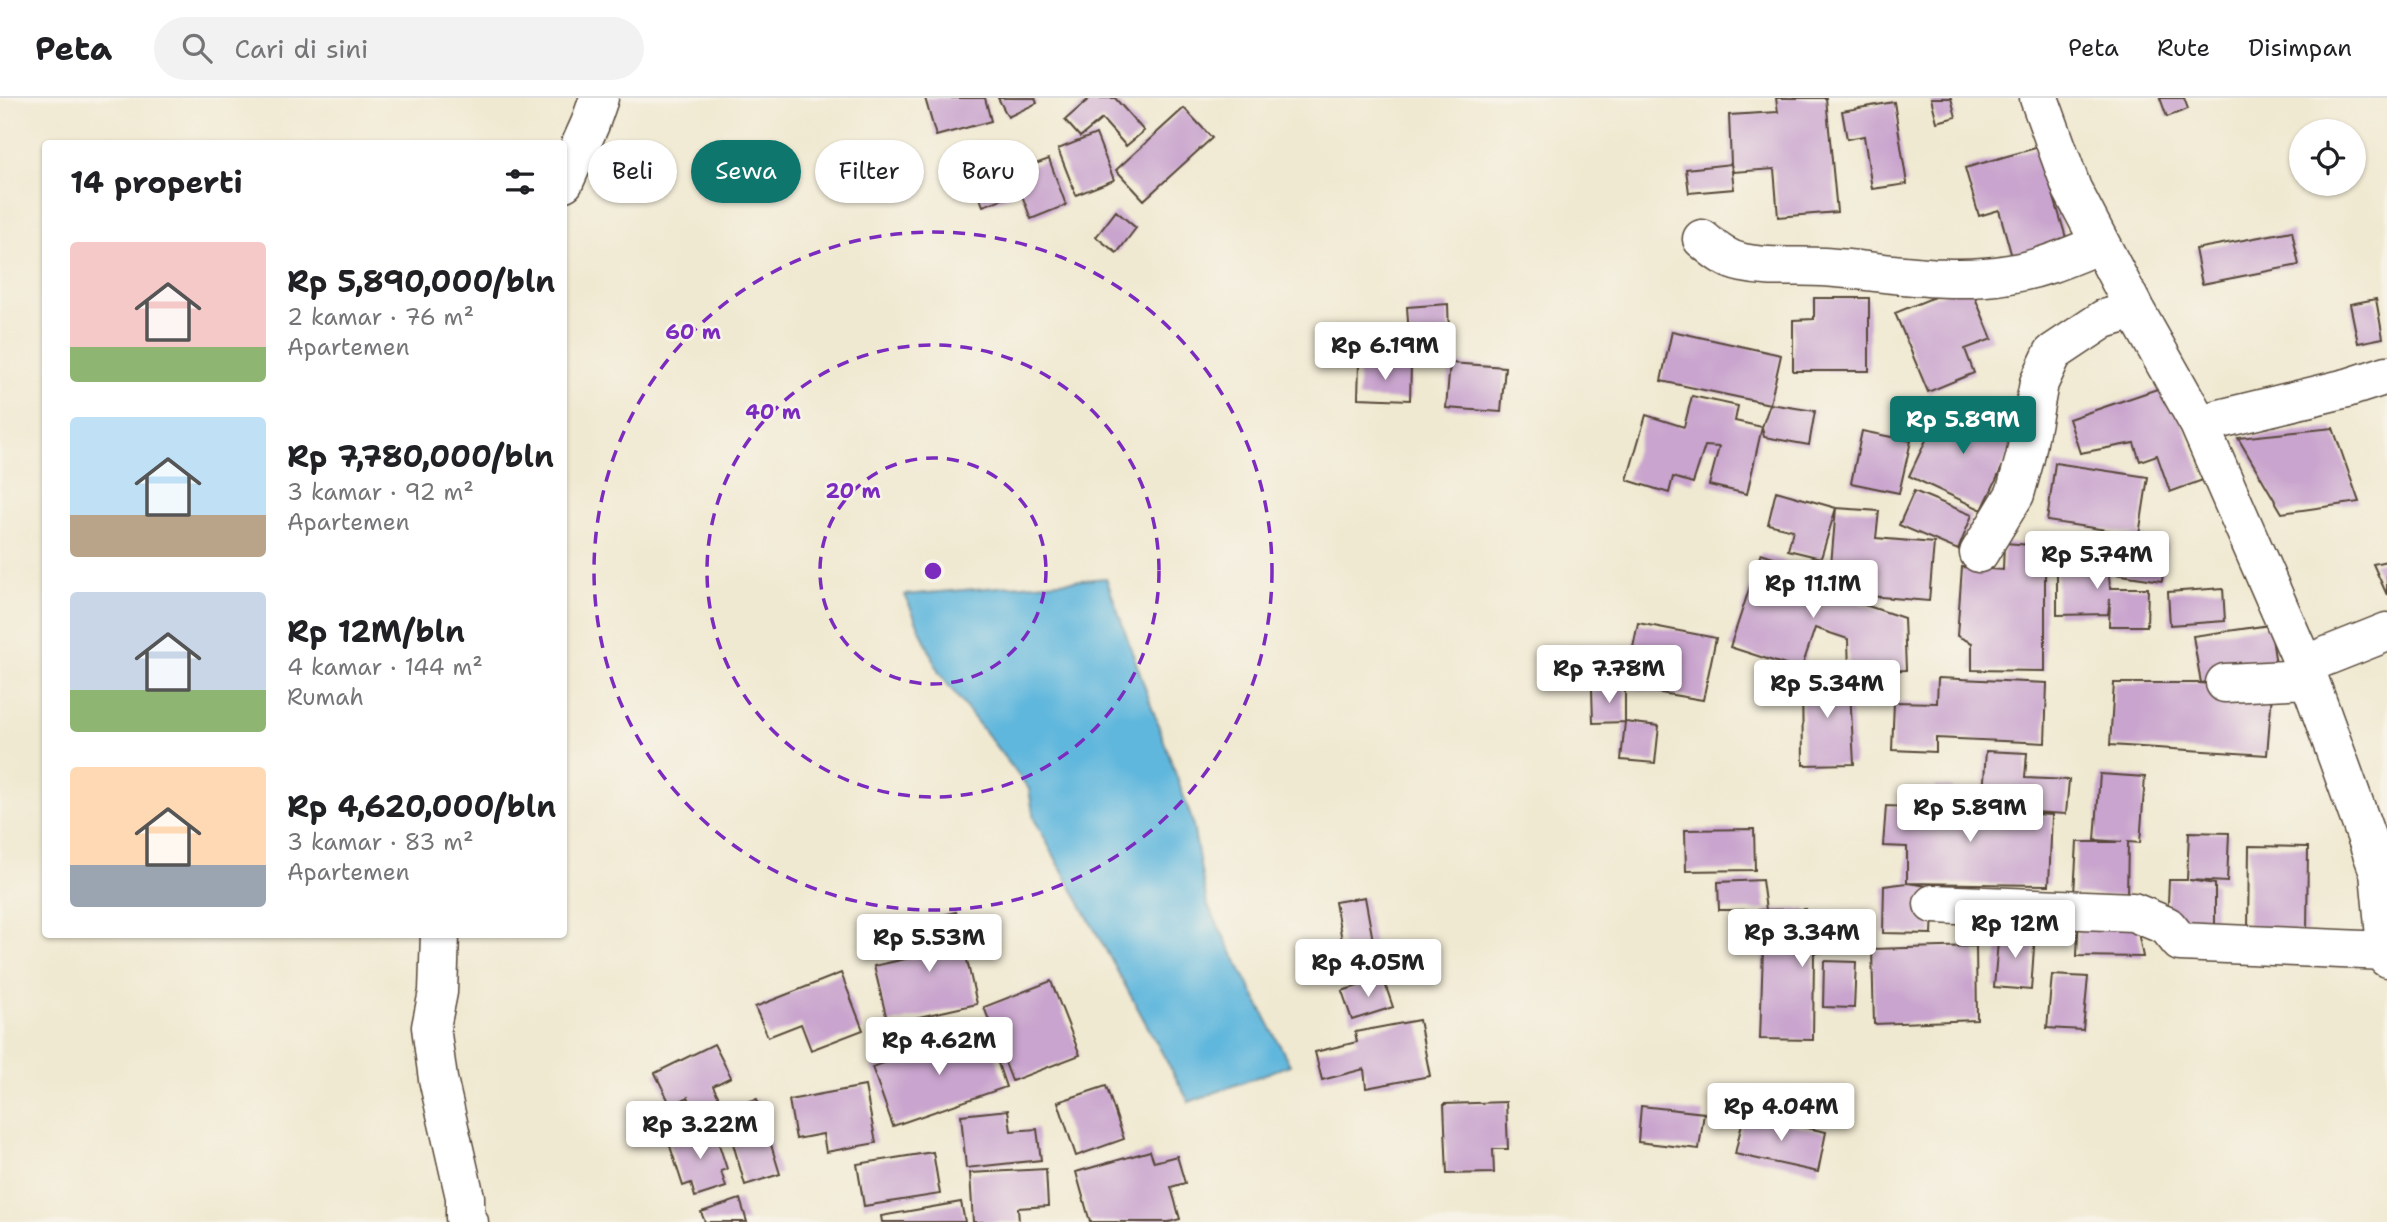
<!DOCTYPE html>
<html lang="id">
<meta charset="utf-8">
<style>
body{margin:0;font-family:"Shantell Sans",sans-serif;background:#f2f2f2;color:#202124;height:100vh;display:flex;flex-direction:column;font-size:26px;white-space:nowrap}
*{box-sizing:border-box;margin:0}
p{font-size:23px;color:#757577}
.icon{flex:none;width:38px;height:38px;fill:none;stroke:currentColor;stroke-width:2;stroke-linecap:round;stroke-linejoin:round}
.map{position:relative;flex:1;overflow:hidden}
.sheet{position:absolute;left:42px;top:42px;width:525px;height:798px;display:flex;flex-direction:column;background:#fff;border-radius:7px;box-shadow:0 2px 5px #0004}
.sheet>*{flex:none}
.top-card{position:absolute;left:588px;top:42px;width:665px;height:63px;display:flex;gap:14px}
.fabs{position:absolute;left:2289px;top:21px;display:grid;gap:14px}
.fabs a{display:grid;place-items:center;width:77px;height:77px;border-radius:50%;background:#fff;box-shadow:0 2px 5px #0004;font-size:35px}
.price{position:absolute;translate:-50% -60px;padding:0 16px;border-radius:7px;background:#fff;color:#222;font-size:23px;line-height:46px;filter:drop-shadow(0 2px 4px #0008)}
.price::after{content:'';position:absolute;left:50%;top:42px;width:21px;height:16px;margin-left:-10px;background:inherit;clip-path:polygon(0 0,100% 0,50% 100%)}
.price.active{background:#0f766e;color:#fff}
ul{padding:0;list-style:none}
li{display:flex;align-items:center;gap:21px;height:175px;padding:0 28px}
li span{display:grid;place-items:center;flex:none;width:196px;height:140px;border-radius:7px;color:#555}
li>.icon{margin-inline-start:auto}
span .icon{width:84px;height:84px;fill:#fffc;stroke-width:1}
li b{font-size:30px}
h2{display:flex;justify-content:space-between;align-items:center;height:84px;padding:0 28px;font-size:30px}
.pill{padding:0 24px;border-radius:32px;background:#fff;box-shadow:0 2px 5px #0004;font-size:24px;line-height:63px}
.pill.active{background:#0f766e;color:#fff}
header{display:flex;align-items:center;gap:42px;box-sizing:border-box;height:98px;padding:0 35px;background:#fff;border-bottom:2px solid #e0e0e0}
header strong{font-size:33px}
nav{display:flex;gap:38px;margin-inline-start:auto;font-size:24px}
.search{width:490px;height:63px;background:#f2f2f2;display:flex;align-items:center;gap:18px;box-sizing:border-box;padding:0 24px;border-radius:38px;color:#757577;font-size:26px}
.map>svg:first-child{display:block}
.water{fill:#60b7dd;stroke:#4e707e;stroke-width:2}
.building{fill:#c9a4ce}
.lines{fill:none;stroke-linecap:round;stroke-linejoin:round}
.minor-casing{stroke:#564739;stroke-width:41}
.minor{stroke:#fff;stroke-width:38}
.ring{fill:none;stroke:#7b2cbf;stroke-width:3.5;stroke-dasharray:12 9}
.centre{fill:#7b2cbf;stroke:#f7f3e8;stroke-width:3.5}
.ring-label{font-size:21px;text-anchor:middle;font-weight:bold;fill:#7b2cbf;stroke:#f7f3e8;stroke-width:5;stroke-linejoin:round;paint-order:stroke}
</style>
<header>
<strong>Peta</strong>
<div class="search"><svg class="icon" aria-label="search" viewBox="0 0 24 24"><circle cx="10" cy="10" r="6"/><path d="M15 15l6 6"/></svg>Cari di sini</div>
<nav><a>Peta</a><a>Rute</a><a>Disimpan</a></nav>
</header>
<div class="map">
<svg width="2387" height="1124" viewBox="0 0 2387 1124">
<rect width="100%" height="100%" fill="#f7f3e8"/>
<filter id="ink" filterUnits="userSpaceOnUse"><feTurbulence type="fractalNoise" baseFrequency=".0143" numOctaves="2"/><feDisplacementMap in="SourceGraphic" scale="14" xChannelSelector="R" yChannelSelector="G"/><feConvolveMatrix kernelMatrix="1 2 1 2 8 2 1 2 1" color-interpolation-filters="sRGB"/></filter>
<filter id="wash" filterUnits="userSpaceOnUse"><feTurbulence type="fractalNoise" baseFrequency=".00686" numOctaves="4" result="noise"/><feDisplacementMap in="SourceGraphic" scale="28" xChannelSelector="R" yChannelSelector="G"/><feGaussianBlur stdDeviation="1.57" result="paint"/><feColorMatrix in="noise" values="0 0 0 0 0 0 0 0 0 0 0 0 0 0 0 0 0 1.4 0 .05"/><feComposite in="paint" operator="in"/></filter>
<g filter="url(#wash)">
<rect width="100%" height="100%" fill="#f0e9d1"/>
<path class="water" d="M1106,480L1192,722L1207,806L1290,967L1189,1004L1034,721L1029,691L939,575L905,497Z"/>
<g id="blocks">
<path class="building" d="M925,0H985L991,23L936,38Z
M998,0H1035L1037,5L1008,19Z
M1090,0H1115L1144,33L1126,48L1102,21L1080,39L1065,22Z
M1776,0H1826L1837,114L1778,119L1774,71L1733,74L1731,66L1729,17L1778,14Z
M1931,0H1951L1956,19L1937,24Z
M2160,0H2184L2188,11L2167,19Z
M1894,4L1907,86L1872,91L1864,38L1847,41L1842,13Z
M1184,10L1212,40L1144,102L1116,72Z
M1096,36L1114,82L1076,97L1058,51Z
M2039,49L2067,143L2012,159L1999,112L1979,118L1965,70Z
M1049,61L1066,107L1031,121L1013,74Z
M1731,66L1734,91L1689,95L1686,71Z
M1001,71L1011,98L983,108L973,81Z
M1116,113L1136,130L1117,155L1096,139Z
M2292,133L2299,167L2202,186L2195,151Z
M1969,185L1992,241L1965,251L1974,275L1928,294L1895,215Z
M1814,200H1869V273H1793V222L1814,221Z
M2376,201L2383,240L2358,245L2350,206Z
M1448,206L1450,265L1411,268L1407,209Z
M1672,233L1781,257L1770,306L1661,283Z
M1450,265L1505,269L1501,314L1446,310Z
M1359,266L1411,268L1410,302L1358,300Z
M2169,287L2203,382L2170,394L2157,357L2140,363L2134,345L2080,355L2069,321Z
M1692,298L1738,308L1735,323L1762,329L1747,396L1709,387L1719,349L1705,348L1693,385L1673,379L1669,395L1627,382L1646,317L1684,329Z
M1944,304L2017,338L1982,412L1909,378Z
M1770,306L1815,313L1809,347L1764,339L1762,329Z
M2333,330L2359,404L2282,415L2238,340Z
M1862,333L1911,343L1899,395L1851,385Z
M2055,365L2148,379L2139,437L2047,423Z
M1776,393L1836,410L1821,460L1788,452L1793,432L1768,426Z
M1914,393L1972,417L1958,452L1899,427Z
M1836,410L1879,413L1876,440L1934,445L1929,503L1869,498L1871,471L1831,467Z
M2139,437L2167,446L2162,483L2108,475L2114,438Z
M2004,445L2045,448V573L1972,572V545L1957,538L1962,469L2003,472Z
M2057,454H2107L2110,490H2148L2147,528H2109L2110,501L2108,516L2057,517Z
M1761,455L1828,477L1823,493L1904,520L1906,572L1849,574L1848,541L1815,530L1801,572L1730,549Z
M2387,463V497L2373,466Z
M2223,490L2225,523L2170,527L2168,494Z
M1638,525L1716,540L1703,602L1625,589Z
M2270,527L2277,573L2201,585L2193,538Z
M1849,574L1854,666L1803,667L1802,577Z
M1938,580L2047,585L2045,645L1936,640V654L1892,652L1894,604L1937,605Z
M2114,585H2201L2272,595L2267,657L2110,647Z
M1625,589V624L1593,625L1592,590Z
M1625,624L1659,628L1655,665L1621,662Z
M1986,653L2027,655L2025,680L2069,682L2066,716L1982,711Z
M2100,676L2145,679L2140,745L2128,744L2127,798L2074,796L2077,744H2122L2095,742Z
M1936,688L1952,689V712L2052,717L2049,787L1907,785V749L1883,748L1886,708L1934,710Z
M1754,731L1755,772L1686,773L1685,732Z
M2189,734L2229,735L2227,784L2189,782L2215,786V828H2167L2169,782H2187Z
M2249,748L2308,749L2307,834L2248,832Z
M1762,782L1766,812H1719L1718,784Z
M1907,785L1934,789L1932,836L1883,835L1884,788Z
M1365,799L1376,859L1346,864L1335,804Z
M1806,811L1804,821L1872,819V851L1814,855L1813,942L1760,941L1763,852L1806,855L1805,836H1766V812Z
M2079,811L2137,829L2143,859L2077,858Z
M956,814L977,906L888,926L874,868L923,857L914,824Z
M1999,832L2035,835L2031,892L1994,889Z
M1976,848L1977,922L1874,926L1872,851Z
M1824,863L1856,864L1854,910L1823,909Z
M841,875L863,932L811,952L801,926L768,939L755,909Z
M2052,877L2088,879L2083,932L2047,930Z
M1383,880L1393,909L1352,922L1342,893Z
M1051,883L1080,957L1012,983L984,909Z
M1419,922L1430,978L1366,990L1364,971L1322,982L1315,954L1357,944L1355,934Z
M986,930L1006,989L893,1028L872,969Z
M714,946L731,979L713,988L722,1006L698,1018L688,999L671,1008L655,975Z
M865,988L876,1045L826,1054L823,1036L796,1041L789,1002Z
M1106,988L1124,1041L1076,1058L1058,1004Z
M757,1001L780,1076L745,1087L723,1011Z
M1506,1004L1508,1051H1493L1494,1075L1447,1076L1444,1006Z
M1641,1008L1704,1015L1699,1051L1638,1044Z
M1008,1012L1011,1033L1037,1031L1041,1062L966,1070L961,1017Z
M1744,1016L1826,1034L1818,1074L1735,1056Z
M713,1028L727,1071L721,1073L726,1089L695,1099L691,1085L683,1088L668,1042Z
M1150,1053L1154,1064L1177,1058L1185,1085L1171,1089L1180,1121L1169,1124H1090L1076,1074Z
M933,1054L940,1096L864,1108L857,1066Z
M1046,1071L1048,1108L1018,1110L1019,1124H973L970,1075Z
M740,1101L747,1124H705L701,1114Z
M961,1104L965,1124H882L881,1118Z"/>
</g>
</g>
<g filter="url(#ink)">
<use href="#blocks" fill-opacity="0" stroke="#564739" stroke-width="2"/>
<g class="lines">
<defs>
<path id="minor" d="M2039,0L2072,91L2135,212L2199,326L2304,567L2379,774L2387,860
M564,84L590,26L599,0
M1702,141C1715,152 1726,162 1743,165C1770,171 1796,167 1823,169C1885,173 1947,187 2009,176C2042,171 2070,158 2100,146
M2199,326L2347,290L2387,277
M1979,455L2015,396L2025,360L2039,285L2053,255L2104,221L2135,212
M2304,567L2387,534
M2225,585L2309,581
M1933,806L2133,814L2167,828L2180,844L2386,853
M440,836L438,894L431,929L438,981L465,1099V1120L469,1124"/>
</defs>
<use href="#minor" class="minor-casing"/>
<use href="#minor" class="minor"/>
</g>
</g>
<g class="ring">
<circle cx="933" cy="473" r="113"/>
<circle cx="933" cy="473" r="226"/>
<circle cx="933" cy="473" r="339"/>
</g>
<circle cx="933" cy="473" r="10" class="centre"/>
<g class="ring-label">
<text x="693" y="241">60 m</text>
<text x="773" y="321">40 m</text>
<text x="853" y="400">20 m</text>
</g>
</svg>
<div class="fabs">
<a><svg class="icon" aria-label="locate" viewBox="0 0 24 24"><circle cx="12" cy="12" r="6"/><path d="M12 2v4M12 18v4M2 12h4M18 12h4"/></svg></a>
</div>
<b class="price" style="left:1385px;top:284px">Rp 6.19M</b>
<b class="price active" style="left:1963px;top:358px">Rp 5.89M</b>
<b class="price" style="left:2097px;top:493px">Rp 5.74M</b>
<b class="price" style="left:1813px;top:522px">Rp 11.1M</b>
<b class="price" style="left:1609px;top:607px">Rp 7.78M</b>
<b class="price" style="left:1827px;top:622px">Rp 5.34M</b>
<b class="price" style="left:1970px;top:746px">Rp 5.89M</b>
<b class="price" style="left:2015px;top:862px">Rp 12M</b>
<b class="price" style="left:1802px;top:871px">Rp 3.34M</b>
<b class="price" style="left:929px;top:876px">Rp 5.53M</b>
<b class="price" style="left:1368px;top:901px">Rp 4.05M</b>
<b class="price" style="left:939px;top:979px">Rp 4.62M</b>
<b class="price" style="left:1781px;top:1045px">Rp 4.04M</b>
<b class="price" style="left:700px;top:1063px">Rp 3.22M</b>
<div class="top-card">
<a class="pill">Beli</a>
<a class="pill active">Sewa</a>
<a class="pill">Filter</a>
<a class="pill">Baru</a>
</div>
<section class="sheet">
<h2>14 properti<svg class="icon" aria-label="filters" viewBox="0 0 24 24"><path d="M4 7h16M4 17h16"/><circle cx="9" cy="7" r="2"/><circle cx="15" cy="17" r="2"/></svg></h2>
<ul>
<li><span style="background:linear-gradient(#f6c9c9 75%,#8fb573 0)"><svg class="icon" aria-label="home" viewBox="0 0 24 24"><path d="M3 11l9-7 9 7M6 9v11h12V9"/></svg></span><div><b>Rp 5,890,000/bln</b><p>2 kamar · 76 m²</p><p>Apartemen</p></div></li>
<li><span style="background:linear-gradient(#bfe0f5 70%,#b9a48a 0)"><svg class="icon" aria-label="home" viewBox="0 0 24 24"><path d="M3 11l9-7 9 7M6 9v11h12V9"/></svg></span><div><b>Rp 7,780,000/bln</b><p>3 kamar · 92 m²</p><p>Apartemen</p></div></li>
<li><span style="background:linear-gradient(#c9d6e8 70%,#8fb573 0)"><svg class="icon" aria-label="home" viewBox="0 0 24 24"><path d="M3 11l9-7 9 7M6 9v11h12V9"/></svg></span><div><b>Rp 12M/bln</b><p>4 kamar · 144 m²</p><p>Rumah</p></div></li>
<li><span style="background:linear-gradient(#ffd9b3 70%,#9aa5b1 0)"><svg class="icon" aria-label="home" viewBox="0 0 24 24"><path d="M3 11l9-7 9 7M6 9v11h12V9"/></svg></span><div><b>Rp 4,620,000/bln</b><p>3 kamar · 83 m²</p><p>Apartemen</p></div></li>
</ul>
</section>
</div>
